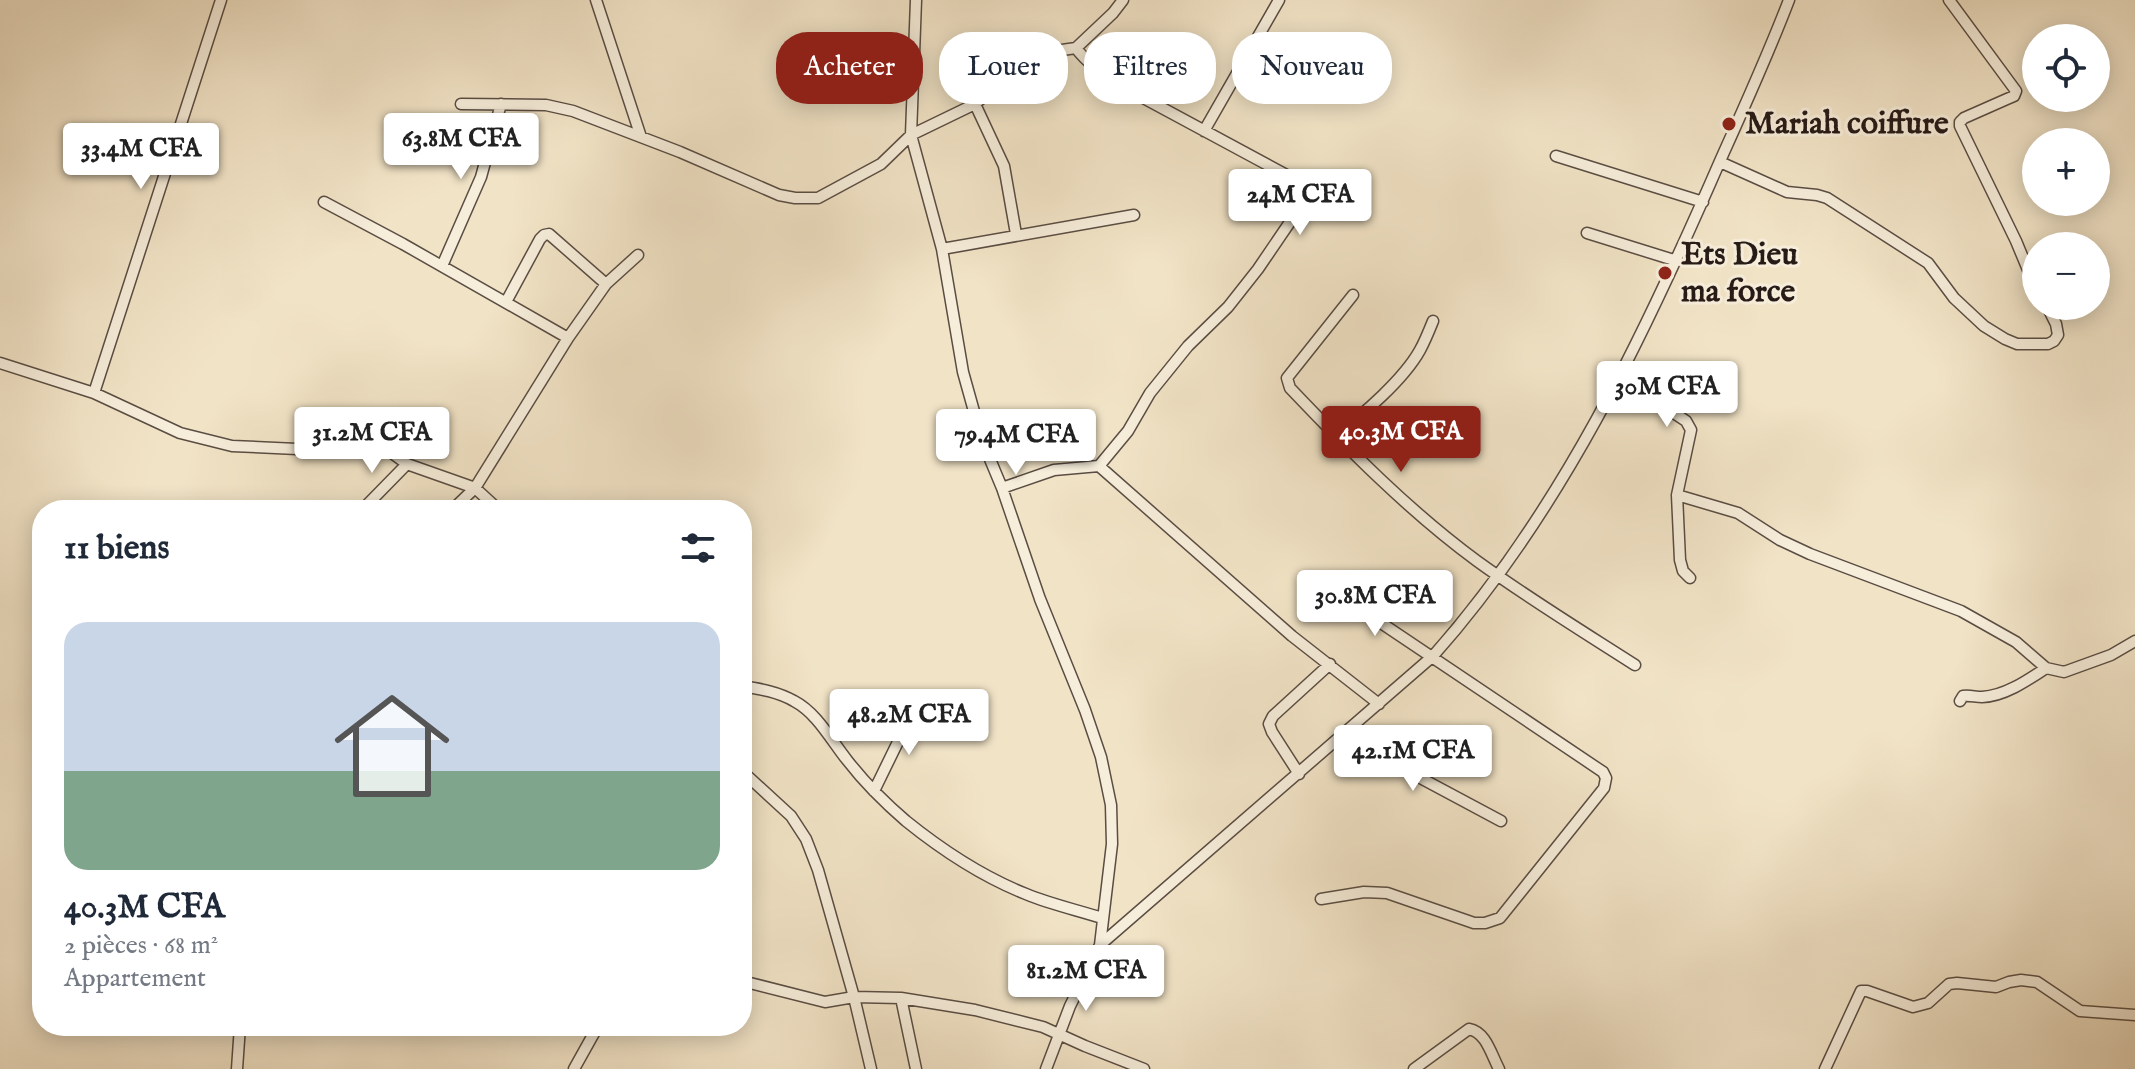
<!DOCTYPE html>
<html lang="fr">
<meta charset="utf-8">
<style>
body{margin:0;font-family:"IM FELL English",serif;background:#f2f2f3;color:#1f2937;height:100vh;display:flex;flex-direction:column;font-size:30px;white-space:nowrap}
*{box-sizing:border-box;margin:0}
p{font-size:26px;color:#747a83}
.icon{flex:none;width:44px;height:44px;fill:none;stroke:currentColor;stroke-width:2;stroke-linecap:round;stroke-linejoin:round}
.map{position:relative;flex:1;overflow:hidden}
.side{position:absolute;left:32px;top:500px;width:720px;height:536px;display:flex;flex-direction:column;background:#fff;border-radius:32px;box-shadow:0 4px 20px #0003}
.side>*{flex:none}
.banner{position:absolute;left:776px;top:32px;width:760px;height:72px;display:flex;gap:16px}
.tools{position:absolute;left:2022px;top:24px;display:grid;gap:16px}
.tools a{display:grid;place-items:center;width:88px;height:88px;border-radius:50%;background:#fff;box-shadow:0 4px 20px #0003;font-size:40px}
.price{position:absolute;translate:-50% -68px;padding:0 18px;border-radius:8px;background:#fff;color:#222;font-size:26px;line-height:52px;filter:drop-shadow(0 2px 4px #0008)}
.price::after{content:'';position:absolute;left:50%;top:48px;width:24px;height:18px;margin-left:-12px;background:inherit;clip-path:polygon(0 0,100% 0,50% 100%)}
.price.active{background:#8f2418;color:#fff}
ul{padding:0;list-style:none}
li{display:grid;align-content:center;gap:16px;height:424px;padding:0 32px}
li span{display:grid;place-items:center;height:248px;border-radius:24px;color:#555}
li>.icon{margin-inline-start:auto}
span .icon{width:144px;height:144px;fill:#fffc;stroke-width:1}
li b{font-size:34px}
h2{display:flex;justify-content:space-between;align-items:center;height:96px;padding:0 32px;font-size:34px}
.pill{padding:0 28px;border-radius:32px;background:#fff;box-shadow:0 4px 20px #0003;font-size:28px;line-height:72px}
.pill.active{background:#8f2418;color:#fff}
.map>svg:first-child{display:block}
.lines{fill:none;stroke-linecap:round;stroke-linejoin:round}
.minor-casing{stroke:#5a4d43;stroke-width:13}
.minor{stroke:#f6edda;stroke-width:10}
.poi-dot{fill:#8f2418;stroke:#f6edda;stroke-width:3}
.labels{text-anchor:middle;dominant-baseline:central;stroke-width:6;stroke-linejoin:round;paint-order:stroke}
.poi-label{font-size:32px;font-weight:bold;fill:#271b17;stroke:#f6edda;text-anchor:start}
</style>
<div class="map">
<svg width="2135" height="1069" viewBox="0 0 2135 1069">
<rect width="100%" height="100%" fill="#f1e3c6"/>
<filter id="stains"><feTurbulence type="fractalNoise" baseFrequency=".0025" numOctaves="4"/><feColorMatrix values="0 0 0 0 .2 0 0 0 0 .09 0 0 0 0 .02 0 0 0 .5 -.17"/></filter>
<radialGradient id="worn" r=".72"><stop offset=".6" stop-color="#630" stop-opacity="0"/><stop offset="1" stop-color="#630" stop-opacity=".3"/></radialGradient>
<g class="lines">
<defs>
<path id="minor" d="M596,0L641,137
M916,0L911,135L942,249L963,372L982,440L1002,488L1040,599L1085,710L1101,757L1111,805L1112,844L1100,945L1070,1006L1046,1069
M1949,0L2016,91L2014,96L2007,99L1964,118L1960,122V126L2016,241L2036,289
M1076,48L1113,13L1123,0
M461,104L546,105L573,111L680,152L779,195L795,198H818L881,164L911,135L975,104L1009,75L1033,61L1062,50L1076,48C1088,65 1109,77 1125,88L1305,185L1309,189L1305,200L1258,269L1228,307L1188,346L1150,393L1128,431L1099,466L1054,470L1002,488
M975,104L1004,166L1016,234
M1204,131L1279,0
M1556,156L1703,202
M1720,162L1787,192L1817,195L1827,198L1928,263L1954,298L1984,326L2005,339L2017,344H2048L2054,341L2058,335L2056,324L2047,306
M324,202L403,244L568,338
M1587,233L1677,261
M942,249L1134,215
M442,266L481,177L501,104
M1353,295L1287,378L1290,388C1348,449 1409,511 1477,561C1528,598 1582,631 1635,665
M506,302L540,239L544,235L549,234L606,284
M0,363L94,393L180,433L232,446L297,449L335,445L363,438L374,440L407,464L475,488L499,510
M1620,377L1686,421L1691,430L1677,495L1680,560L1683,571L1690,578
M94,393L221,0
M1335,435C1362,416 1404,379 1420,350C1425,341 1429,331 1433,321
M1099,466L1292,636L1379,704
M1677,495L1738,513L1780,540L1810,554L1961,611L2016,642L2046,668L2064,672L2111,655L2135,641
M362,510L407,464
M452,510L475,488L568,338L606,284L638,255
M742,686C761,689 778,692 794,701C817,713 831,740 847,760C864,782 885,803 906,821C942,850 983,877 1026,894C1050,904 1077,910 1102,918
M1960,701L1963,696C1970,695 1975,697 1982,697C2005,696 2028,680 2046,668
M1342,736L1501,821
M742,771L791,816L806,839L818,870L854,997L871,1069
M1299,774L1272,732L1269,724L1273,716L1330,664
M874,791L914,709
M1321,899L1364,892L1387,893L1474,923H1485L1500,918L1604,788L1606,778L1603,772L1335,592
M1100,945L1433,656C1561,512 1644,336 1720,161C1744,108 1768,55 1789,0
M742,981L825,1002L854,997L901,998L975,1010L1043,1027L1085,1046L1144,1069
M901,998L916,1069
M237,1069L240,1026
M574,1069L598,1026
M1414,1069L1469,1029C1486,1032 1491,1054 1499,1069
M1825,1069L1861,991H1867L1913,1007L1928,1003L1949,984L1957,983L1996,987L2009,982L2021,980L2037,982L2080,1011L2135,1015"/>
</defs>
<use href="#minor" class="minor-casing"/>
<use href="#minor" class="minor"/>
</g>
<g class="poi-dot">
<circle cx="1729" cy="124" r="8"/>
<circle cx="1665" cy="273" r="8"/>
</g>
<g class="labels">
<g class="poi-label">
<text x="1745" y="124">Mariah coiffure</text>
<text x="1681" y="255">Ets Dieu<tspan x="1681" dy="37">ma force</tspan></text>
</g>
</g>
<rect width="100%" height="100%" filter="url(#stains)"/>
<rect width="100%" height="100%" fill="url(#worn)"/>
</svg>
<div class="tools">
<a><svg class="icon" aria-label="locate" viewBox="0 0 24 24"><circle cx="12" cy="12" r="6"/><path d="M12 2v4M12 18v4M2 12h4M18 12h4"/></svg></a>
<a>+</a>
<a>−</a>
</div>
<b class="price" style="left:461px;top:181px">63.8M CFA</b>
<b class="price" style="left:141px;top:191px">33.4M CFA</b>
<b class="price" style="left:1300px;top:237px">24M CFA</b>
<b class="price" style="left:1667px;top:429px">30M CFA</b>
<b class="price active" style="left:1401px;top:474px">40.3M CFA</b>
<b class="price" style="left:372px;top:475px">31.2M CFA</b>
<b class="price" style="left:1016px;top:477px">79.4M CFA</b>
<b class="price" style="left:1375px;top:638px">30.8M CFA</b>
<b class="price" style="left:909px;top:757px">48.2M CFA</b>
<b class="price" style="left:1413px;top:793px">42.1M CFA</b>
<b class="price" style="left:1086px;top:1013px">81.2M CFA</b>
<div class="banner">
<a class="pill active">Acheter</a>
<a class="pill">Louer</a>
<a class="pill">Filtres</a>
<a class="pill">Nouveau</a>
</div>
<section class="side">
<h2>11 biens<svg class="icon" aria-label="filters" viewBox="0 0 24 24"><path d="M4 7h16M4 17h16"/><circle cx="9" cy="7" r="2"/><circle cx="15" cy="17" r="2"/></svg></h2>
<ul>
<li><span style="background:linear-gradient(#c9d6e8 60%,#7fa58c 0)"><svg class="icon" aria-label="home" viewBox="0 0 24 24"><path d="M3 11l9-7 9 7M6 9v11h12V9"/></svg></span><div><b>40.3M CFA</b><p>2 pièces · 68 m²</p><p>Appartement</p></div></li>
</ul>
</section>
</div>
